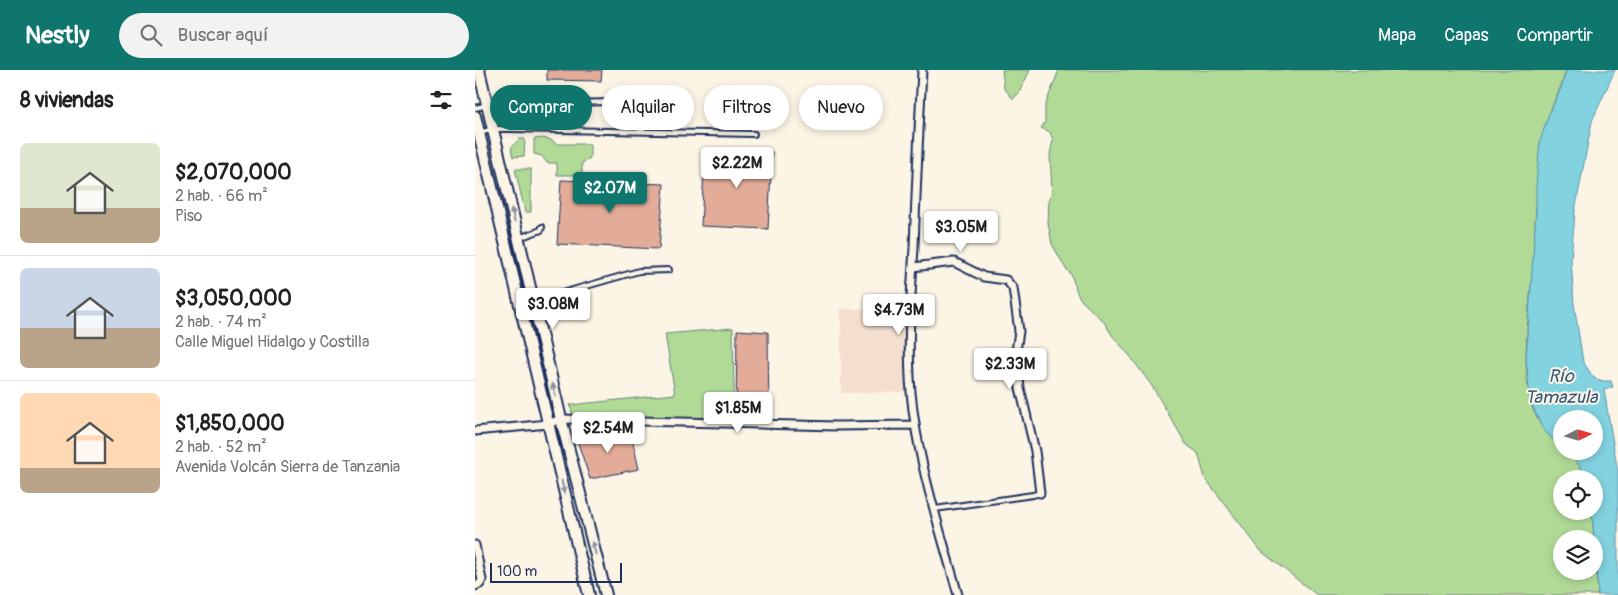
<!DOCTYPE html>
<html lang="es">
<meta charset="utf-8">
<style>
body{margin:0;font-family:Pangolin,sans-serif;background:#f2f2f2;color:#222;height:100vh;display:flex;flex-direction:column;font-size:19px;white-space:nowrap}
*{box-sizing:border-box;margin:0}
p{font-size:16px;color:#767676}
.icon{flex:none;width:28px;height:28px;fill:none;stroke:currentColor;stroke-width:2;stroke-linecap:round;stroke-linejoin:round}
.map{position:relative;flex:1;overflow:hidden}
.drawer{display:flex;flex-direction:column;background:#fff;width:475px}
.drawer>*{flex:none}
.guide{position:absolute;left:15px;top:15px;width:475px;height:45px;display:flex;gap:10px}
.needle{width:32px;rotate:85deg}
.controls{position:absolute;left:1078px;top:340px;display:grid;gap:10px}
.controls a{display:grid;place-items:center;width:50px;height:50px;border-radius:50%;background:#fff;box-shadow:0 2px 8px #0003;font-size:25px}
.scale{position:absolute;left:15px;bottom:12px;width:132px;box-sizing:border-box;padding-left:5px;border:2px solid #1b2f5e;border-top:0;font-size:14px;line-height:18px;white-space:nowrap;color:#1b2f5e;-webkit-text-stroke:4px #fcf5e5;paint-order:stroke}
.price{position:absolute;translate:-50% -42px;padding:0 11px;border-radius:5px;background:#fff;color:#222;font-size:16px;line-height:32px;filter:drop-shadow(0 1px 2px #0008)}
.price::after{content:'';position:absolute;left:50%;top:30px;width:15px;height:11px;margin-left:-8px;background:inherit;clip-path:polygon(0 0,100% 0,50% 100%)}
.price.on{background:#0f766e;color:#fff}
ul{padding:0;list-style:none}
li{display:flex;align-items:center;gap:15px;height:125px;padding:0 20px}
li+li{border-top:1px solid #e0e0e0}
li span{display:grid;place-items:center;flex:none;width:140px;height:100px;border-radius:8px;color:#555}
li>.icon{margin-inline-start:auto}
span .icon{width:60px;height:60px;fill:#fffc;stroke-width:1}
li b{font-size:21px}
h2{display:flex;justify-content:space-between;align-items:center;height:60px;padding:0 20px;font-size:21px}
.tag{padding:0 18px;border-radius:22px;background:#fff;box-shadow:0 2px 8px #0003;font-size:18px;line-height:45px}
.tag.on{background:#0f766e;color:#fff}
header{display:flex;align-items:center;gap:30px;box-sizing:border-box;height:70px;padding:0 25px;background:#0f766e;color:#fff}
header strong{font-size:24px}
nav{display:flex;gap:28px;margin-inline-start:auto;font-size:18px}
.search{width:350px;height:45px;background:#f2f2f2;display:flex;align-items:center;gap:12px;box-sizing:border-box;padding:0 18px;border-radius:28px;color:#767676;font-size:19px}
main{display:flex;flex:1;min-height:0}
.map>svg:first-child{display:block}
.built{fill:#f4dfce}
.green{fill:#b1da97;stroke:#66847a}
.water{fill:#83d2e0;stroke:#5991ac}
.building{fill:#e3ac99;stroke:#1b2f5e}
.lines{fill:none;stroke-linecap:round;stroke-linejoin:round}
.lane-casing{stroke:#1b2f5e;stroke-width:8}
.street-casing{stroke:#1b2f5e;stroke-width:11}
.secondary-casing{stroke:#1b2f5e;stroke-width:14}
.lane{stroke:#fcf5e5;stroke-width:4}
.street{stroke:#fcf5e5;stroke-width:7}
.secondary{stroke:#fcf5e5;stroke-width:10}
.oneway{fill:#8c92a2}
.labels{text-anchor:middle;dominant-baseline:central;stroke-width:4;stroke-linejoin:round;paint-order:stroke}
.water-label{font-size:18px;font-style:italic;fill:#35587e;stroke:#fcf5e5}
</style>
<header>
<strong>Nestly</strong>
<div class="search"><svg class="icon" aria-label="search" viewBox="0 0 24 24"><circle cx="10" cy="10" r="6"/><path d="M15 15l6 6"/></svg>Buscar aquí</div>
<nav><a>Mapa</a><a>Capas</a><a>Compartir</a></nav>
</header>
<main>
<section class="drawer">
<h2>8 viviendas<svg class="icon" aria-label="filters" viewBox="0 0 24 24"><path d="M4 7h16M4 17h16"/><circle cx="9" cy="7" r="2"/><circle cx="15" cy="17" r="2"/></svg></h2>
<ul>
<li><span style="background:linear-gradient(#dfe7d0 65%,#b9a48a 0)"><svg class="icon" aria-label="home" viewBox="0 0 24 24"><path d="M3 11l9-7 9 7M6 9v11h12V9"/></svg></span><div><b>$2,070,000</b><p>2 hab. · 66 m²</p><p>Piso</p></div></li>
<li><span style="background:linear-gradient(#c9d6e8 60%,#b9a48a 0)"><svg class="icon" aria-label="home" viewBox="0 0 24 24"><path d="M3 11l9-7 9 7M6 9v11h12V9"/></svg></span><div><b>$3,050,000</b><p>2 hab. · 74 m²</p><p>Calle Miguel Hidalgo y Costilla</p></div></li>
<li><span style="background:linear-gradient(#ffd9b3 75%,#b9a48a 0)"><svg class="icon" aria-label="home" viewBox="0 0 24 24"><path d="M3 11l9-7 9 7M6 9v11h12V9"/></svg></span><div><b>$1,850,000</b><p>2 hab. · 52 m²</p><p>Avenida Volcán Sierra de Tanzania</p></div></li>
</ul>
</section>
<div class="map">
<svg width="1143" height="525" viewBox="0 0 1143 525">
<rect width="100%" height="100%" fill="#fcf5e5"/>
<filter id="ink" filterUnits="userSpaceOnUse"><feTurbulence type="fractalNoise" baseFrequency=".02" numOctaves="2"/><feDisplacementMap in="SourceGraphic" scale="10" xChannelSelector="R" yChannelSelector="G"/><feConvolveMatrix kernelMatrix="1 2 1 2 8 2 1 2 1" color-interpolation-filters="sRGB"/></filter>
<g filter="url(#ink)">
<path class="built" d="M366,239H434L432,322L366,323Z"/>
<path class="green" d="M527,0H555L544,23L538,29L529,18Z
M584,0H1091C1086,20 1075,37 1070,57C1061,102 1061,147 1058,193C1055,238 1046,285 1055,329C1059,348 1071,365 1086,375V381H1093L1099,387L1112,409H1086V441H1117L1119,469H1086V501H1119V469L1123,525H842L786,481L730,408L723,383L711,374L677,316L655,286L637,265L629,252L607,231L603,225L596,204L591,199L577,174L573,153L574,130L577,123L575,84L578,70L575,62L566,58L570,52V36Z
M93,38V50L27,49L29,39Z
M67,68L76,70L82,74H115V88L107,93V105H82V93H72L67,86L59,84V69Z
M44,69H50L49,86L38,87L36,78Z
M40,99H56V142H50Z
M258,258L259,319L257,348L99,350L95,335L200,324L190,264Z"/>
<path class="water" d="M1091,0H1140L1117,51L1100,141L1096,189L1099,234L1108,292L1119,308L1128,311H1136L1138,317L1129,320L1143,403V525H1123L1117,441H1119V409H1112L1099,387L1093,381H1119V349H1086V375L1076,368L1066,356L1055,330L1051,289L1061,142V115L1065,71L1074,44L1087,16Z"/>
<path class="building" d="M72,0H127L126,11L72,10Z
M230,80L297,82L293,159L226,156Z
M86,110L189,114L184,179L82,174Z
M262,260L293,262L294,348H261Z
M100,364H156L164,399L115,409Z"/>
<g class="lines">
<defs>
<path id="lane" d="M0,38L13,35L39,34L140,32
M4,63L19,59H37L279,64
M44,168L66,160L67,157
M59,231L164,201L194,200
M460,439L558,425L565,423"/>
<path id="street" d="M447,0C444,59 441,119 439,178C436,226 432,274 436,322C442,391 465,459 483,525
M438,197L479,192L509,207L531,210L538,218L544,261L541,281L545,318L560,381L565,423
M0,361L73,354L86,349L362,356L440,355
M0,475L7,510L5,514L0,516"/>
<path id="secondary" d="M4,0L86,349L131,525
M0,46L114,525"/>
</defs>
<use href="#lane" class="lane-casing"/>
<use href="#street" class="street-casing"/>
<use href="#secondary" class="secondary-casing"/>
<use href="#lane" class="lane"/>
<use href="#street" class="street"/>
<use href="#secondary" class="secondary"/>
</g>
<defs><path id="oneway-solid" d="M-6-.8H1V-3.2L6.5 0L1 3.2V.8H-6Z" transform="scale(1.25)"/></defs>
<g class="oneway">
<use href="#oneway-solid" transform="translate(38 145) rotate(-103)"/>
<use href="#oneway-solid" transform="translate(79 320) rotate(-103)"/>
<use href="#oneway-solid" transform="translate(88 417) rotate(77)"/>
<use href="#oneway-solid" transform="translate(119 478) rotate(-104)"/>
</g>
</g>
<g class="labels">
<g class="water-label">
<text x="1086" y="306">Río<tspan x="1086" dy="21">Tamazula</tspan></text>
</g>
</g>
</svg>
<div class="controls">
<a><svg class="needle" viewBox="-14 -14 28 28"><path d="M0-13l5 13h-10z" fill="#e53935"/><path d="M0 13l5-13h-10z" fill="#767676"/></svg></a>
<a><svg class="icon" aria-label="locate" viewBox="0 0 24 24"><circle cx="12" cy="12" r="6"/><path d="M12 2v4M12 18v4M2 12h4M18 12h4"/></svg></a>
<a><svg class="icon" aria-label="layers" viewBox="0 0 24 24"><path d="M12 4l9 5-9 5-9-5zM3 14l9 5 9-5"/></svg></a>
</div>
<div class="scale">100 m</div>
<b class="price" style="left:262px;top:119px">$2.22M</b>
<b class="price on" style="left:135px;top:144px">$2.07M</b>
<b class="price" style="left:486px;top:183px">$3.05M</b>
<b class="price" style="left:78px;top:260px">$3.08M</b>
<b class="price" style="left:424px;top:266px">$4.73M</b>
<b class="price" style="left:535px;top:320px">$2.33M</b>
<b class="price" style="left:263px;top:364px">$1.85M</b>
<b class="price" style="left:133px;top:384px">$2.54M</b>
<div class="guide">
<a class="tag on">Comprar</a>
<a class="tag">Alquilar</a>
<a class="tag">Filtros</a>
<a class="tag">Nuevo</a>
</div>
</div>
</main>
